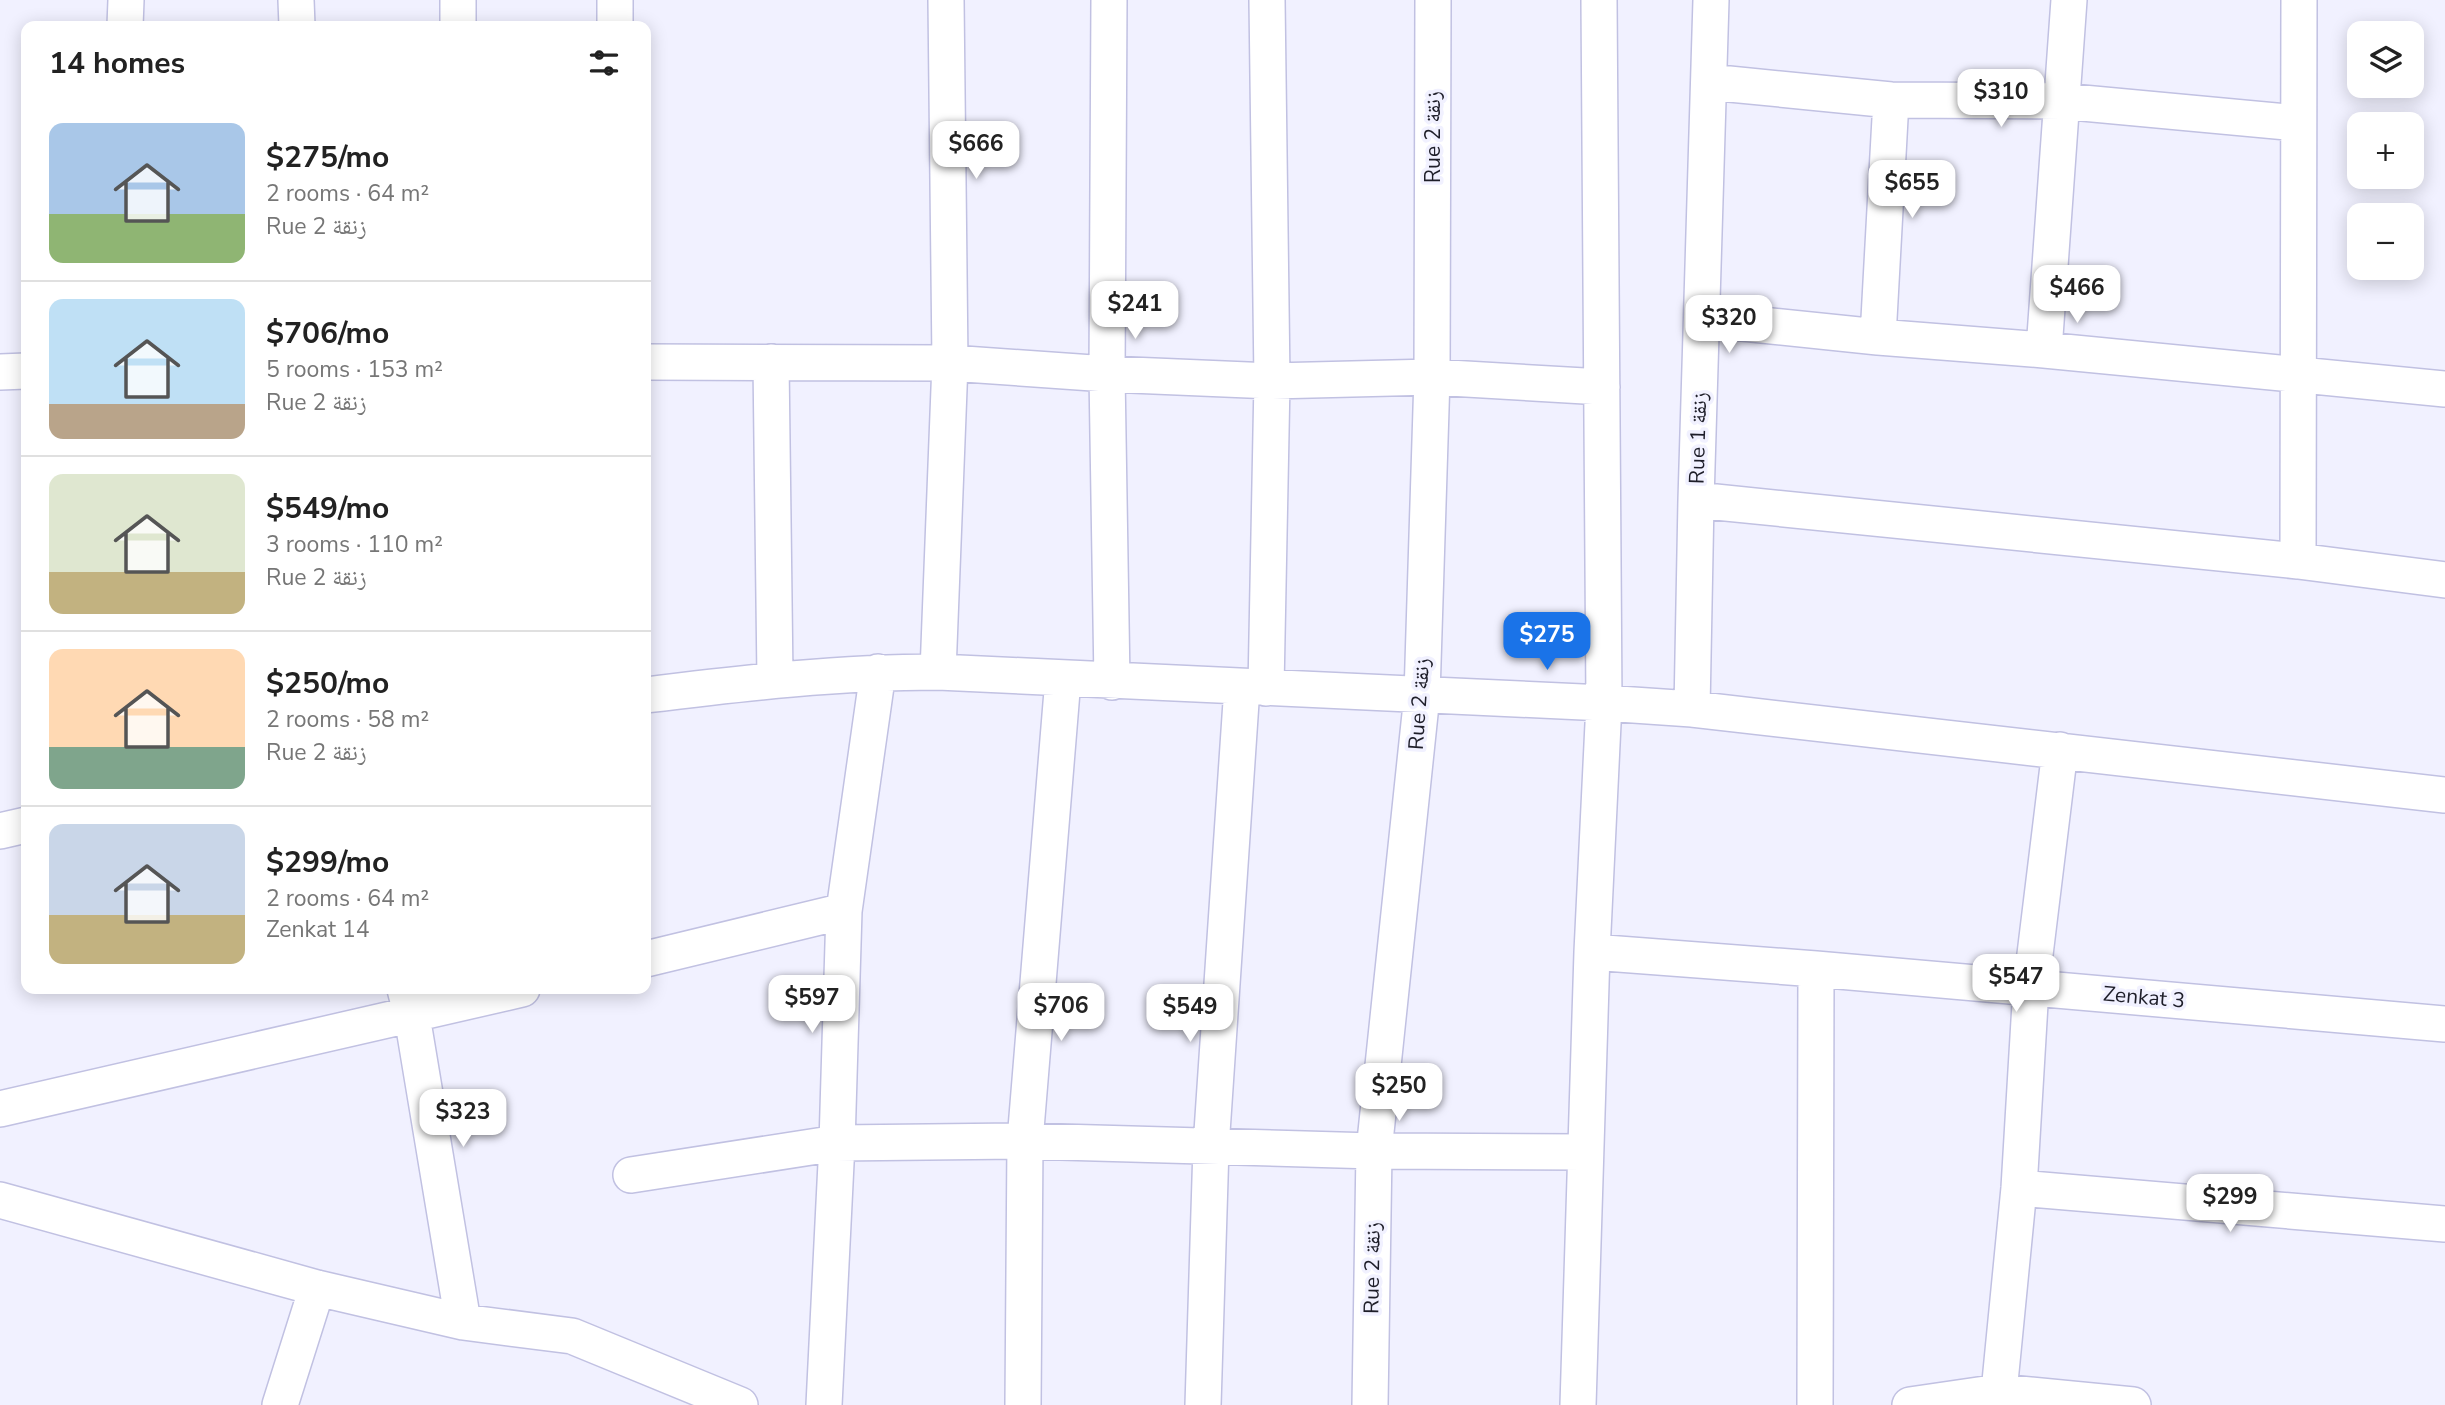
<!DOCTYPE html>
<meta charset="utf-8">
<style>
body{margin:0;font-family:"Nunito Sans","Noto Naskh Arabic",sans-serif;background:#f2f2f2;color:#222;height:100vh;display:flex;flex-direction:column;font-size:26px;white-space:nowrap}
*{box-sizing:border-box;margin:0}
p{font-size:23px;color:#767676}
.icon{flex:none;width:38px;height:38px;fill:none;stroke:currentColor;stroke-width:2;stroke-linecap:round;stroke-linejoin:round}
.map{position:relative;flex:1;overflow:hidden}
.drawer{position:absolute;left:21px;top:21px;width:630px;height:973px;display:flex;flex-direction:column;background:#fff;border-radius:14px;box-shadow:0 4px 18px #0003}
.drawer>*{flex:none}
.fabs{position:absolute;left:2347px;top:21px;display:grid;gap:14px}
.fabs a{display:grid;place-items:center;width:77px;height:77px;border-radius:14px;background:#fff;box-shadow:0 4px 18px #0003;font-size:35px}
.price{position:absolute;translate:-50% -60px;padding:0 16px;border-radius:14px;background:#fff;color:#222;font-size:23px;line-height:46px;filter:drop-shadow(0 2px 4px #0008)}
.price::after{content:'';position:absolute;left:50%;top:42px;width:21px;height:16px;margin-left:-10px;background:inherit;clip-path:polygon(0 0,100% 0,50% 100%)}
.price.active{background:#1a73e8;color:#fff}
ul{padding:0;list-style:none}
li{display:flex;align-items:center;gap:21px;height:175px;padding:0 28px}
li+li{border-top:2px solid #e0e0e0}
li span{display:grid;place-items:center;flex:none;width:196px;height:140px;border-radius:14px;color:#555}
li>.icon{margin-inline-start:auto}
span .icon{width:84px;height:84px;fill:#fffc;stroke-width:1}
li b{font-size:30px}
h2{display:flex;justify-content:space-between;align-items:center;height:84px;padding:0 28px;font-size:30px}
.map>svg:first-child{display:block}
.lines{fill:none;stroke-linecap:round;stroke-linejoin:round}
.minor-casing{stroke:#c1c1e2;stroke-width:38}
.minor{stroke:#fff;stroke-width:35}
.labels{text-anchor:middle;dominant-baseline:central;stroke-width:7;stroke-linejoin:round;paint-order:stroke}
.street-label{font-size:21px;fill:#1e1e29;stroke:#f1f1ff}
</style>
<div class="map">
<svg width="2445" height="1405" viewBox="0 0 2445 1405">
<rect width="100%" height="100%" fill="#f1f1ff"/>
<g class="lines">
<defs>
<path id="minor" d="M296,0L297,26
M458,0V26
M615,0V26
M1109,0L1107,374L1112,682
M125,26L126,0
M1709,82L1891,100L2061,101L2297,123
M1703,319L1878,337L2044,350L2445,389
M1878,337L1891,100
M2044,350L2069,0
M646,362L950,363L1107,374L1272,381L1432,377L1602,387
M771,362L775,679
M0,372L26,371
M1696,500L2298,561L2445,580
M2298,561L2299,0
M938,672L950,363L946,0
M1266,688L1272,381L1267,0
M646,695C743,683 840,672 938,672L1604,703L1692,709L2445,795
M1692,709L1696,500L1711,0
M0,831L26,825
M1592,952L1816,969L2445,1024
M646,959L844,911
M405,989L412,1016L463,1322
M0,1109L522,989
M631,1175L837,1143L1025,1141L1374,1151L1585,1152
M2019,1188L2445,1224
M0,1200L317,1288L463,1322L572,1336L740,1405
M280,1405L317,1288
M824,1405L837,1143L844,911L878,672
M1023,1405L1025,1141L1063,679
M1203,1405L1211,1147L1242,687
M1370,1405L1374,1151L1422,695L1432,377L1433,0
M1578,1405L1592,952L1604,703L1599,0
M1815,1405L1816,969
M1910,1405L1999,1392L2133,1405
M2001,1405L1999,1392L2019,1188L2031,987L2060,750"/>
</defs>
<use href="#minor" class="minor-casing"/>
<use href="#minor" class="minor"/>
</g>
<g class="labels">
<g class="street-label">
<text transform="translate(1433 137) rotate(-90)">Rue 2 زنقة</text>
<text transform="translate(1698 438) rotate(-88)">Rue 1 زنقة</text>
<text transform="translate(1419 704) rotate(-86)">Rue 2 زنقة</text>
<text transform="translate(2144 997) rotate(5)">Zenkat 3</text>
<text transform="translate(1372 1268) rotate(-89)">Rue 2 زنقة</text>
</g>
</g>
</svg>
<div class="fabs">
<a><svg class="icon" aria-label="layers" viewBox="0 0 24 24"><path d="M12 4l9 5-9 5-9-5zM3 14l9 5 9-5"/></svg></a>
<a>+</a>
<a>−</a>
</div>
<b class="price" style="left:2001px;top:129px">$310</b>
<b class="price" style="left:976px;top:181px">$666</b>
<b class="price" style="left:1912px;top:220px">$655</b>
<b class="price" style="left:2077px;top:325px">$466</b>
<b class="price" style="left:1135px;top:341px">$241</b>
<b class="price" style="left:1729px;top:355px">$320</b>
<b class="price active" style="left:1547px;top:672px">$275</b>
<b class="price" style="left:2016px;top:1014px">$547</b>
<b class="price" style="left:812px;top:1035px">$597</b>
<b class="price" style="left:1061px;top:1043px">$706</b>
<b class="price" style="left:1190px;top:1044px">$549</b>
<b class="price" style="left:1399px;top:1123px">$250</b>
<b class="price" style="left:463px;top:1149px">$323</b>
<b class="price" style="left:2230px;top:1234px">$299</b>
<section class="drawer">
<h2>14 homes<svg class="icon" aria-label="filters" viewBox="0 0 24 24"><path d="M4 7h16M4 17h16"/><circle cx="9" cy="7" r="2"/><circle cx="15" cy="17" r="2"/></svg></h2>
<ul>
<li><span style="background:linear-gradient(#a9c7e8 65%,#8fb573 0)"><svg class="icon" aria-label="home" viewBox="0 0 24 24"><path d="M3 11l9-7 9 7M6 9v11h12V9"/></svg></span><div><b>$275/mo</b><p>2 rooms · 64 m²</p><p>Rue 2 زنقة</p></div></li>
<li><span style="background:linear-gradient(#bfe0f5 75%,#b9a48a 0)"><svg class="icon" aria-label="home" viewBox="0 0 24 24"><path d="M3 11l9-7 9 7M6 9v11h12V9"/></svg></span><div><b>$706/mo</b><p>5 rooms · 153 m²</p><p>Rue 2 زنقة</p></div></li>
<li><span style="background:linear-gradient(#dfe7d0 70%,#c2b280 0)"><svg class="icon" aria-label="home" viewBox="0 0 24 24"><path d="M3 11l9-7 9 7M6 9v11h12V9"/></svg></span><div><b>$549/mo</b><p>3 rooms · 110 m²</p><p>Rue 2 زنقة</p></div></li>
<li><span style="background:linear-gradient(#ffd9b3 70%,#7fa58c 0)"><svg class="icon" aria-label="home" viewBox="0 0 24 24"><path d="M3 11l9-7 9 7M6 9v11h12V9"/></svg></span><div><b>$250/mo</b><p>2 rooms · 58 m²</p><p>Rue 2 زنقة</p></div></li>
<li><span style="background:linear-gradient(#c9d6e8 65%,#c2b280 0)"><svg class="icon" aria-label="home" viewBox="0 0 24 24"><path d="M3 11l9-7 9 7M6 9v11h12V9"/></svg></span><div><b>$299/mo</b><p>2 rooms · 64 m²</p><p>Zenkat 14</p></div></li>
</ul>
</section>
</div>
